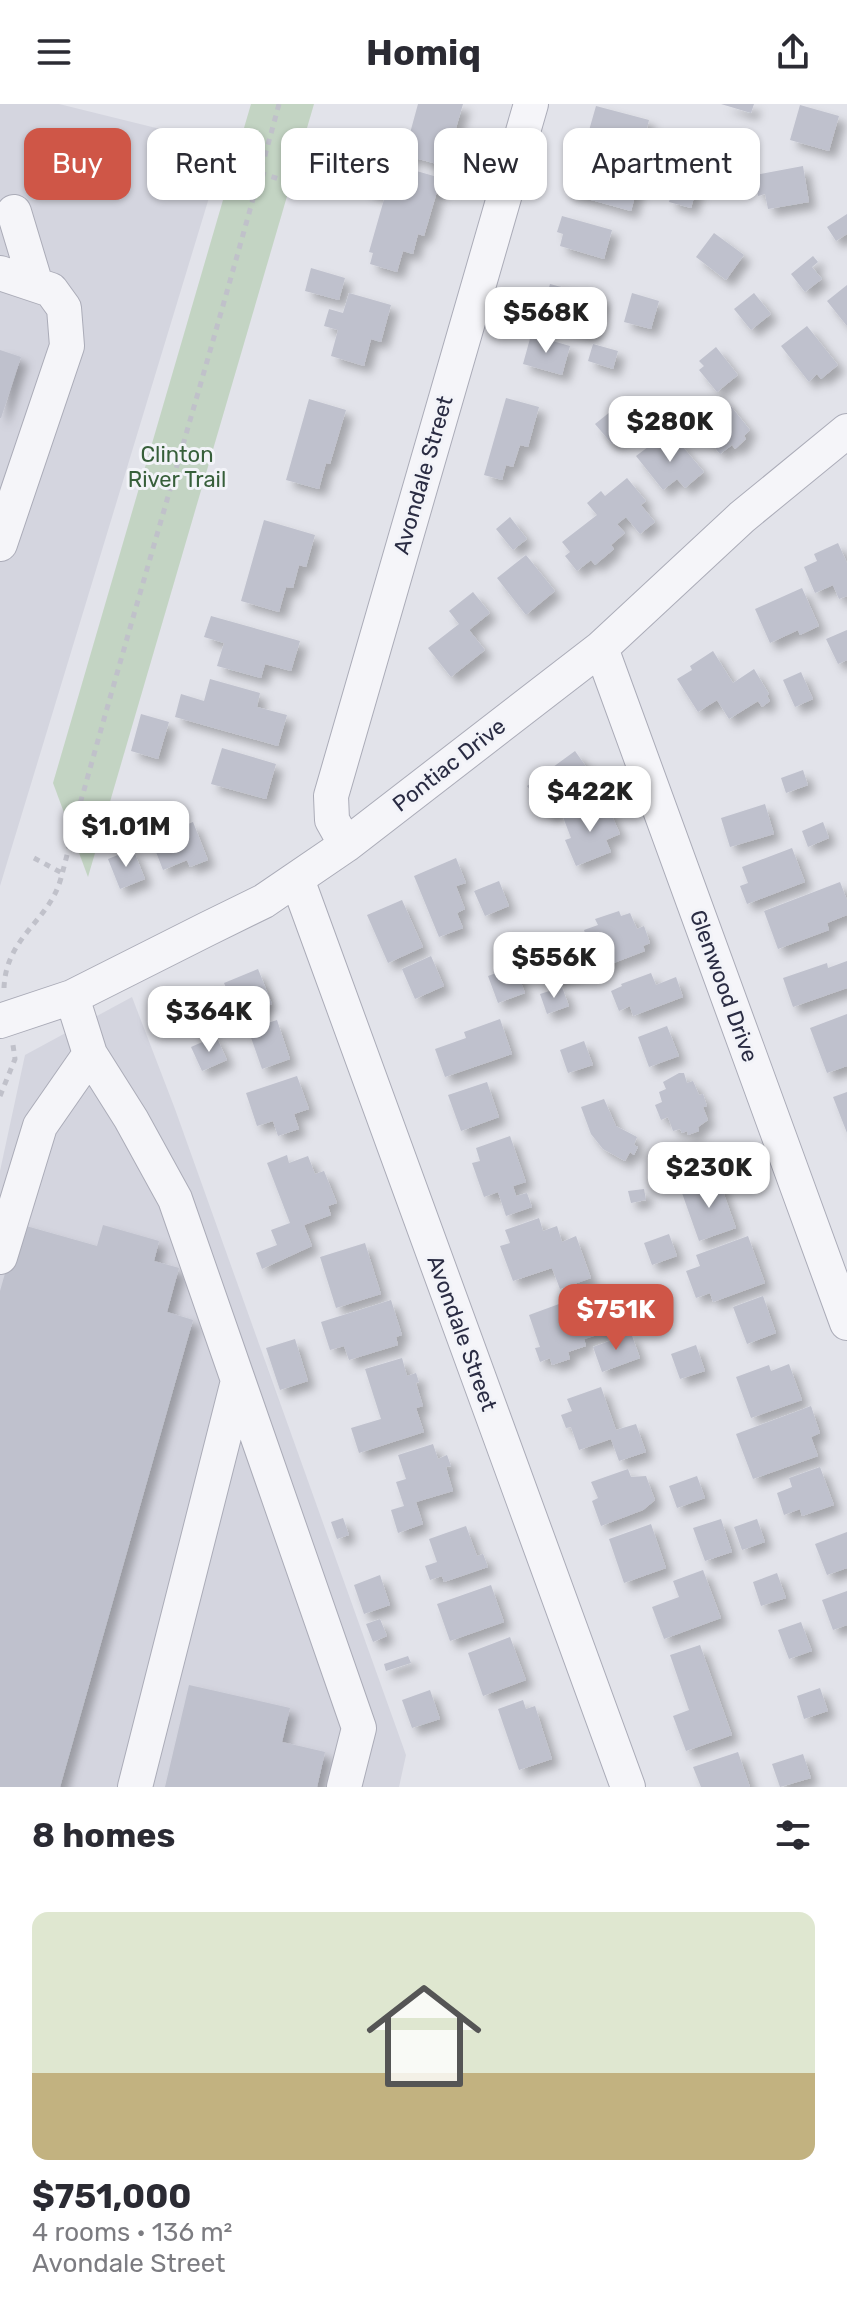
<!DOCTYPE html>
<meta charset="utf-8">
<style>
body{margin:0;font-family:Rubik,sans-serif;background:#f2f2f3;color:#2b2b33;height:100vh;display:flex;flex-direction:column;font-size:30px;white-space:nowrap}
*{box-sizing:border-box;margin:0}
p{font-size:26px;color:#7c7c81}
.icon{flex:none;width:44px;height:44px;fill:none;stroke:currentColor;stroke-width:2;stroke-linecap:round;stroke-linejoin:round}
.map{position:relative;height:1683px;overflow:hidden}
.sheet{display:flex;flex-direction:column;background:#fff;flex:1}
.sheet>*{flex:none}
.guide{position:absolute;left:24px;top:24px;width:800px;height:72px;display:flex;gap:16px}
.price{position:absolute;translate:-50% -68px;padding:0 18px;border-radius:16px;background:#fff;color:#222;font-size:26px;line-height:52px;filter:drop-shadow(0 2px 4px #0008)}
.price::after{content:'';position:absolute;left:50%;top:48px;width:24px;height:18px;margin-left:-12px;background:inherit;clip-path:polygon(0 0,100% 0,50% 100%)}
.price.active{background:#cf5647;color:#fff}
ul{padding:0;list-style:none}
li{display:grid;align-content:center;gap:16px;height:424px;padding:0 32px}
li+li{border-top:2px solid #e1e1e2}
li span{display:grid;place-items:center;height:248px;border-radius:16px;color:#555}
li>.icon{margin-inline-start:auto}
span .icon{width:144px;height:144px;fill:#fffc;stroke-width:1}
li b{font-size:34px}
h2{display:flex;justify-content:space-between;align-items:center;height:96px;padding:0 32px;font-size:34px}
.chip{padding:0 28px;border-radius:16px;background:#fff;box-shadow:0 2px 6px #0004;font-size:28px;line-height:72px}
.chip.active{background:#cf5647;color:#fff}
header{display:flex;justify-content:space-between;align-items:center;height:104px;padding:0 32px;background:#fff;font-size:36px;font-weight:700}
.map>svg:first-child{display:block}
.built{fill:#d4d5df}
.green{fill:#c3d4c3}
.building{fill:#bfc1cd;filter:url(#shadow)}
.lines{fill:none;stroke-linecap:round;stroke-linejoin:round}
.minor-casing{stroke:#abacb8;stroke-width:36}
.path{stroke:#c0c1ca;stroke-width:5;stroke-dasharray:6 6;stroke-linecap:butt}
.minor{stroke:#f5f5f9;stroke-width:34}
.labels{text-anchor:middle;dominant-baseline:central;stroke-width:6;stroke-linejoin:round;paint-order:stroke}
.park-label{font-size:22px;fill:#375f3a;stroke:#f2f3f8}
.street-label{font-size:22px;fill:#2a2c43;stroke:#f2f3f8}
</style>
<header><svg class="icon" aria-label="menu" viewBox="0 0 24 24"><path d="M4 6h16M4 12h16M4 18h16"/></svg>Homiq<svg class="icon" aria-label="share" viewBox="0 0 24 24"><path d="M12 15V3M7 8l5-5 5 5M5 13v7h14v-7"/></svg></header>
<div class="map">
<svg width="847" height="1683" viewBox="0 0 847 1683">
<defs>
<filter id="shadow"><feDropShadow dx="7" dy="7" stdDeviation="4" flood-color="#0004"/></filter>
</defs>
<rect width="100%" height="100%" fill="#e2e3ea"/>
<path class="built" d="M0,0H59L225,41L0,782Z
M132,893L175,1005L406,1651L399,1683H0V1067L25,951Z"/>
<path class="green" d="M251,0H314L88,773L53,679Z"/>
<path class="building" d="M418,0H463L452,38L444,36L437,60L404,51Z
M721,0H754L751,9Z
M800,1L839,12L829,47L790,36Z
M596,2L649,16L644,37L668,44L662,65L633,57L636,44L588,30Z
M574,60L639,78L631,107L566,89Z
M803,62L809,98L768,105L765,90L758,92L755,71Z
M372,65L410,76L413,66L441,74L424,132L418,130L413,150L403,147L397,168L370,160L373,149L369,148L385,92L366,87Z
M675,76L697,83L691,104L669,98Z
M847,110V130L836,137L827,123Z
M562,112L612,126L604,155L560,142L563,130L557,128Z
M714,129L744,151L726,176L696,153Z
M813,152L818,158L812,163L822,175L805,188L791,170Z
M311,164L345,174L339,196L305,187Z
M550,180L603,194L592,232L532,216L540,185L548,187Z
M847,181V222L827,197Z
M349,189L391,201L381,238L371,235L364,262L331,252L338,226L324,222L329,205L343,209Z
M632,189L659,197L651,225L624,218Z
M754,189L771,210L751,226L734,205Z
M807,222L838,261L821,275L817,270L809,278L781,242Z
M531,231L570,242L562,271L523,260Z
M593,240L618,247L613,265L588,257Z
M716,243L738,271L717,288L699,266L704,262L699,257Z
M0,246L21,253L1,314H0Z
M506,294L539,303L528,343L520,341L513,363L506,361L502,376L484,371Z
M309,295L346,306L330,360L326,359L319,385L286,376Z
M725,295L750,326L744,332L746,335L735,345L732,341L720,350L698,322L706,316L699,306L709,298L713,304Z
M615,304L631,324L612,340L595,320Z
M660,334L668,343L677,336L704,368L685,384L677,375L663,386L636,352Z
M627,374L646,397L641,401L655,418L640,430L626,413L617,420L625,429L611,441L614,445L595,461L591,456L577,467L565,452L570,448L562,438L597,411L587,399L601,387L605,392Z
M510,413L527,435L513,446L496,425Z
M264,416L315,431L306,463L299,461L293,484L286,483L279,508L241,497Z
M838,439L847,459V492L839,495L833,481L815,489L804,463L817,457L814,450Z
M526,451L555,487L526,511L497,474Z
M802,484L819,522L800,531L798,526L770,539L755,505Z
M473,488L490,509L469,526L485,546L451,573L428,544L459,520L449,507Z
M211,512L300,537L291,567L265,560L261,574L217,562L224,539L204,533Z
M847,526V556L838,560L826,535Z
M713,547L733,579L754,565L769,590L767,592L770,597L762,603L758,597L729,615L717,596L698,608L677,575L692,566L690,562Z
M801,568L813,595L795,603L783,576Z
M210,575L260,589L257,603L287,611L278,642L175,613L181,590L204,597Z
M141,610L169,618L158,655L131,647Z
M222,644L276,660L266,695L211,680Z
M575,647L597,678L549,713L527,682Z
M803,666L808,681L786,689L781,674Z
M765,700L774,730L730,743L721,714Z
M592,701L595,709L608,703L620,730L606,736L611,748L576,762L565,736L571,734L563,713Z
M193,718L208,756L190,763L187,756L163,766L151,735Z
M823,718L829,734L808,743L802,727Z
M792,744L805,778L747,800L740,782L748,779L742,763Z
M133,745L145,775L120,785L108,755Z
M456,754L466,779L456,782L465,805L457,809L463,824L439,833L414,772Z
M499,777L509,802L485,812L474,787Z
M840,778L847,796V811L827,819L829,826L778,845L764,807Z
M402,796L423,843L388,859L367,811Z
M619,807L621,812L630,809L637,825L644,822L650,839L643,842L645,847L598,865L584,826L598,821L595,815Z
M575,836L586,866L552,878L541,848Z
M431,852L444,882L415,895L402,865Z
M847,857V884L793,903L783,874L827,859L828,864Z
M515,862L525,889L498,899L488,872Z
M258,865L272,900L238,914L233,901L223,905L226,911L198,922L186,893L214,882L218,892L228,888L224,879Z
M651,869L656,881L676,873L683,893L633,912L630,902L619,907L611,887L622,882L621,880Z
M562,883L569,902L547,910L540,890Z
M847,910V962L827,969L810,924Z
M500,915L512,950L445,973L435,945L466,934L464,928Z
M277,916L290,955L262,965L248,925Z
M667,922L679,952L649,963L638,933Z
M216,932L227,956L202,967L191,943Z
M584,937L593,961L568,969L560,946Z
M679,969H684L687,979L693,977L699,991L703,990L707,1002L703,1003L708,1016L698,1023L699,1027L688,1031L687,1027L682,1029L680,1025L673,1027L668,1013L661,1016L655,1001L662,998L659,988L666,985L663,978Z
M297,972L309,1005L294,1010L299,1025L278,1032L273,1017L257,1022L246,989Z
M487,978L499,1013L461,1027L448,991Z
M847,988V1029L833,993Z
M604,995L616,1022L637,1033L634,1041L638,1043L634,1051L630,1048L625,1057L603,1045L591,1030L581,1003Z
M510,1032L526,1078L513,1082L516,1092L527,1089L532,1103L506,1112L498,1088L484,1093L472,1059L480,1057L476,1044Z
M287,1051L289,1059L308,1052L315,1070L324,1067L337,1099L328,1102L331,1111L304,1121L312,1142L262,1165L256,1149L277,1141L271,1126L290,1119L267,1059Z
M719,1076L736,1124L699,1137L682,1089Z
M644,1085L646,1096L631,1099L628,1087Z
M539,1114L543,1127L557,1122L562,1138L576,1132L591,1174L560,1185L552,1164L513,1177L500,1142L510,1139L505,1126Z
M19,1120L97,1142L103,1121L159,1137L154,1157L179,1164L167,1208L193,1216L60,1683H0V1187Z
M669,1130L677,1152L652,1161L644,1139Z
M748,1132L765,1179L713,1198L710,1189L696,1194L686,1167L700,1162L696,1151Z
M365,1139L381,1190L336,1204L320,1153Z
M763,1192L776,1229L747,1240L733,1203Z
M391,1196L402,1231L396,1233L398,1241L349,1256L344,1242L330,1246L321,1218Z
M570,1196L576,1214L602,1205L610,1227L584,1235L586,1242L568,1248L570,1255L552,1261L550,1254L540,1258L535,1244L540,1243L529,1211Z
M631,1229L640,1254L602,1268L593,1243Z
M295,1235L308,1277L280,1286L266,1244Z
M696,1241L705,1267L680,1275L671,1250Z
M402,1254L407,1272L416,1269L419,1278L416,1279L423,1302L416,1304L424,1328L359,1349L351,1324L381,1315L365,1265Z
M789,1260L802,1296L751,1314L736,1273L769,1261L771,1267Z
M601,1283L616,1326L636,1320L646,1348L619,1357L611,1335L579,1346L571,1323L566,1324L561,1311L572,1307L567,1295Z
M811,1302L820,1329L811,1333L818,1352L753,1375L736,1330Z
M433,1340L438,1355L447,1351L451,1362L446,1363L453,1387L416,1398L423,1420L398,1429L391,1406L404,1402L396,1378L406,1375L398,1351Z
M820,1363L834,1401L802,1412L800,1405L784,1411L777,1389L792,1383L789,1374Z
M628,1365L631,1373L646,1372L655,1396L643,1406L601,1422L592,1397L598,1394L591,1378Z
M697,1372L705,1394L677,1404L669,1382Z
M343,1414L349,1431L337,1435L331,1418Z
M721,1415L732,1448L705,1457L693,1424Z
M757,1415L765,1438L742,1446L734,1423Z
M651,1420L666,1464L624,1479L609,1435Z
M466,1422L477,1452L483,1450L488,1463L444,1478L442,1472L430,1476L425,1462L437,1458L429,1435Z
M847,1428V1464L827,1471L815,1440Z
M703,1466L721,1514L664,1535L652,1503L679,1493L673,1477Z
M777,1469L786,1494L761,1502L753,1478Z
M380,1471L390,1501L364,1510L354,1481Z
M491,1481L504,1518L450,1537L437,1500Z
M847,1487V1521L833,1526L822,1496Z
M380,1515L387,1532L373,1538L366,1520Z
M801,1518L812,1547L789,1555L778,1526Z
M510,1533L526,1576L483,1592L468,1549Z
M700,1541L732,1631L686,1647L673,1612L689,1606L670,1551Z
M408,1552L411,1559L386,1567L384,1560Z
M189,1581L290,1604L282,1638L325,1648L317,1683H165Z
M820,1584L828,1607L804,1615L797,1592Z
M430,1586L440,1615L412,1624L402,1596Z
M523,1596L526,1605L535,1602L552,1655L519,1666L498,1605Z
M738,1648L750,1683H701L693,1663Z
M803,1650L811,1674L780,1683L772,1660Z"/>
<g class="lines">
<defs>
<path id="minor" d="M14,108L36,181
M0,169L51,186L64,204L67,242L0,440
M601,544L847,1219
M346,741L332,716L331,692L531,0
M297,775L628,1683
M72,893L90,950L131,1015L175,1095L359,1624L344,1683
M0,917L72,893L207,825L264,797L346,741L601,544L742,413L847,327
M0,1153L40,1022L90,950
M135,1683L238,1277"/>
</defs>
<use href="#minor" class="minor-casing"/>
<path class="path" d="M260,69L295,80
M34,754L62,769
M4,884C6,832 49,818 61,774C69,745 75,715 84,686C148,457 217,230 279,0
M0,992L15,955L13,941"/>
<use href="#minor" class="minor"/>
</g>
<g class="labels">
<g class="park-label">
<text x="177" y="350">Clinton<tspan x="177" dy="25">River Trail</tspan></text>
</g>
<g class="street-label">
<text transform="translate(423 371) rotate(-74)">Avondale Street</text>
<text transform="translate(449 661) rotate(-38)">Pontiac Drive</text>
<text transform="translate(724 882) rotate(70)">Glenwood Drive</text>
<text transform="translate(462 1229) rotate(70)">Avondale Street</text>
</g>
</g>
</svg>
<b class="price" style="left:546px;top:251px">$568K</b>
<b class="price" style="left:670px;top:360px">$280K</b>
<b class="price" style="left:590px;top:730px">$422K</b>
<b class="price" style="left:126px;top:765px">$1.01M</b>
<b class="price" style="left:554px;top:896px">$556K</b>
<b class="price" style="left:209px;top:950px">$364K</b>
<b class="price" style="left:709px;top:1106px">$230K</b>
<b class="price active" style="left:616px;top:1248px">$751K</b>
<div class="guide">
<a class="chip active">Buy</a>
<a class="chip">Rent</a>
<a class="chip">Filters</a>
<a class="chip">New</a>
<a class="chip">Apartment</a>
</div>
</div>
<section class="sheet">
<h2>8 homes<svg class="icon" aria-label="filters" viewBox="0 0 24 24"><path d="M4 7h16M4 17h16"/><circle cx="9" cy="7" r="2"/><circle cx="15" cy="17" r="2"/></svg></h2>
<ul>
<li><span style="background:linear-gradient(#dfe7d0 65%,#c2b280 0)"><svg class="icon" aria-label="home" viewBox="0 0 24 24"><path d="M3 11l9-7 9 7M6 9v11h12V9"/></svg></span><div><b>$751,000</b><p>4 rooms · 136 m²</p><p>Avondale Street</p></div></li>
</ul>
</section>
